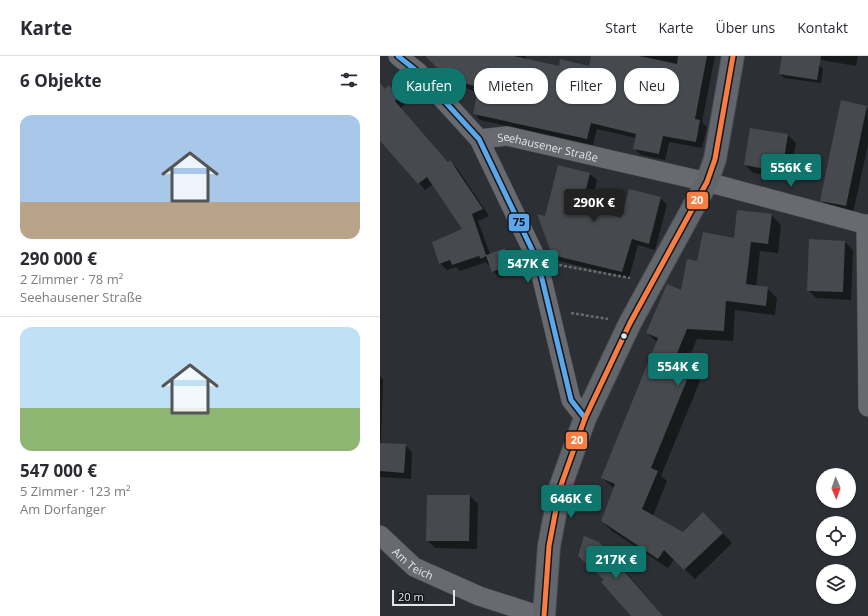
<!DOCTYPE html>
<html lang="de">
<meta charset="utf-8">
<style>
body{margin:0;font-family:"Open Sans",sans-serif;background:#f7f7f7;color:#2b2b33;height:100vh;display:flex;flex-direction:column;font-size:15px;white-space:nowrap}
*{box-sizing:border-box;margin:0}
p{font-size:13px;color:#7c7c81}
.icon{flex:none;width:22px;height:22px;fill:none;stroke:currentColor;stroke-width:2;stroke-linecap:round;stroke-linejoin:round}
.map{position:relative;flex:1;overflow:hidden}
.side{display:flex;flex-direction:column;background:#fff;width:380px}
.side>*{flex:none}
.top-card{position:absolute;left:12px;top:12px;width:380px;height:36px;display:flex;gap:8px}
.needle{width:26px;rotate:178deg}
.fabs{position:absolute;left:436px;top:412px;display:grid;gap:8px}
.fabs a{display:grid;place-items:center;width:40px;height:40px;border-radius:50%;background:#fff;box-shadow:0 1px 3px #0004;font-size:20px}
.scale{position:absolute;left:12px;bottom:10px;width:63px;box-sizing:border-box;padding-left:4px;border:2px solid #e0e4eb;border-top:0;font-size:11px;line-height:14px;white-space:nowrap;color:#e0e4eb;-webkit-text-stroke:3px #13161b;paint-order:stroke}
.price{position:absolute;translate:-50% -34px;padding:0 9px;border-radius:4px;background:#0f766e;color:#fff;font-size:13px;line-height:26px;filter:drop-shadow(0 1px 2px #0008)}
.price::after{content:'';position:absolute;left:50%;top:24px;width:12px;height:9px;margin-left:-6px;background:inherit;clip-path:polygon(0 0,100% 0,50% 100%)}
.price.selected{background:#222;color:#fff}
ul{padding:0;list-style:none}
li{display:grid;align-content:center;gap:8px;height:212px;padding:0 20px}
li+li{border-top:1px solid #e1e1e2}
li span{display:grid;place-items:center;height:124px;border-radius:12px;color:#555}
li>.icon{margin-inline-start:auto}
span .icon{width:72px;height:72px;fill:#fffc;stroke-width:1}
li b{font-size:17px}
h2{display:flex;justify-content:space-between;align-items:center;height:48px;padding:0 20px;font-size:17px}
.chip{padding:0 14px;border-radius:16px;background:#fff;box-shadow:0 1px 3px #0004;font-size:14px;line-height:36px}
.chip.selected{background:#0f766e;color:#fff}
header{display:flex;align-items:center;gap:24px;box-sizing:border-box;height:56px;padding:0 20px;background:#fff;border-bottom:1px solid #e1e1e2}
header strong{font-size:19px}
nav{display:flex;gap:22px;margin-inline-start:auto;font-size:14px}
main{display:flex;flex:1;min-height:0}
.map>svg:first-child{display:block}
.shadow{fill:#0007}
.building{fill:#46494d}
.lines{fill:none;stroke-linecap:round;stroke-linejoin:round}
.street-casing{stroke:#4a4d51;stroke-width:20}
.secondary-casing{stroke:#4a4d51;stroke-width:24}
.path{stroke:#696b6f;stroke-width:2.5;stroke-dasharray:3 2;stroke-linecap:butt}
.street{stroke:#686a6f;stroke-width:19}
.secondary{stroke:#61656c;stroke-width:22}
.bus-1-casing{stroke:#13161b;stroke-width:8}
.bus-2-casing{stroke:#13161b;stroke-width:8}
.bus-1{stroke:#5aa8eb;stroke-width:5}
.bus-2{stroke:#f77d43;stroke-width:5}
.bus-dot{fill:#e0e4eb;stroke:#13161b;stroke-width:1.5}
.labels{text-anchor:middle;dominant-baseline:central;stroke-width:3.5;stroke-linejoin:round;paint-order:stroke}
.street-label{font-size:11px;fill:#e0e4eb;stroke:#13161b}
.line-badge{stroke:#13161b;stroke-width:1.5}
.badge-label{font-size:11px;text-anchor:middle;font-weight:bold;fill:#fff}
.pale-badge-label{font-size:11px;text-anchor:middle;font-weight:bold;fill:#111}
</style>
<header>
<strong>Karte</strong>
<nav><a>Start</a><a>Karte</a><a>Über uns</a><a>Kontakt</a></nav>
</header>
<main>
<section class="side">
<h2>6 Objekte<svg class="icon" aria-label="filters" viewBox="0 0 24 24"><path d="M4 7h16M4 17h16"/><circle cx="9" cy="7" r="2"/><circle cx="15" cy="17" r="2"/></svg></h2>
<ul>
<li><span style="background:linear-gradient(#a9c7e8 70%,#b9a48a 0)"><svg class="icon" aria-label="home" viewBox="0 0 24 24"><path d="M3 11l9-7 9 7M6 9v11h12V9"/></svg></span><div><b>290 000 €</b><p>2 Zimmer · 78 m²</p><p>Seehausener Straße</p></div></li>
<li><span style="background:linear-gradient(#bfe0f5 65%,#8fb573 0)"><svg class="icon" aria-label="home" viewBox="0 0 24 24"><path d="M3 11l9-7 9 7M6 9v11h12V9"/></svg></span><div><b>547 000 €</b><p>5 Zimmer · 123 m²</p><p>Am Dorfanger</p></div></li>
</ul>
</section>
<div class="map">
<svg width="488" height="560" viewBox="0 0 488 560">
<rect width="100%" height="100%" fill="#2c2f34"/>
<path class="shadow" d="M46,0H146V4L179,11H210L212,0H335L322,66L327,71L322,92L289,86L285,104L261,99L254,92L256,82L217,73L213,89L100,64L94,57L98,37L76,28Z
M437,0H478L476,10L441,4Z
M439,9L443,13L441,27L404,22L400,18Z
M0,28L5,33L15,37L25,48L21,52L69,107L77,112L109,160L98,165L110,198L125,193L131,200L137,216L120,222L113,215L110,208L108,209L106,206L80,215L76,211L67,214L60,207L83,174L53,128L45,134L0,85Z
M486,51L488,53V89L473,157L450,152L442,144Z
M408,79L416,87L409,123L373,117L365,109Z
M179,111L210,118L217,124L209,154L241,163L249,135L281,142L287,149L275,194L258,189L249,222L179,205L172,198L166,161Z
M391,159L401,169L398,197L380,195L376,231L387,232L397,242L395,259L355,254L353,285L317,283L304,313L310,315L320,325L281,420L287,425L273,460L303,477L333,467L352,487L315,523L294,503L288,512L232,475L222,465L235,433L222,422L277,286L267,277L302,235L318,206Z
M465,186L473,194L471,244L436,242L428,234Z
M0,320L3,323L1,388L25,389L32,396L31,423L0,421Z
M90,440L98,448L97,493L55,492L47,484Z
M219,487L230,497L283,560H252L225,524L199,500Z"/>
<path class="building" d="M45,0H134L179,10L180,3L209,10L211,0H259L297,8L298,0H327L315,63L320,64L316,86L283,80L279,98L253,93L256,78L211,67L207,83L93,58L98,34L93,33L94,30L68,22Z
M402,0H441L437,24L399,18Z
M0,27L5,33L9,29L19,41L15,45L68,106L70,104L103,153L92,158L106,199L125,192L131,209L112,216L106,200L101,203L99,200L72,209L70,204L59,208L52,186L82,173L47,121L38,128L0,85Z
M461,44L487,50L466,150L440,145Z
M370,72L408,78L402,116L364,109Z
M178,109L210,117L202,150L241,162L249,133L281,141L269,188L252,183L242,216L172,199L157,158L165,160Z
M357,154L392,158L388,188L371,186L366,228L388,231L386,250L346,245L344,275L307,273L293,307L311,314L271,412L278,415L262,453L303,476L323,456L343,477L304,514L284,494L278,503L221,465L235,428L221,422L278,282L266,277L287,228L301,234L307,203L317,205L323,176L354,182Z
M429,183L465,185L463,236L427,235Z
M0,387L26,388L24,417L0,415Z
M47,439H90L89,485H46Z
M204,480L219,486L283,560H251L221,526L224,524L198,500Z"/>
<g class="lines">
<defs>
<g id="street">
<path d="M18,0L38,16L99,83L158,206L191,344L205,362"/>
<path id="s1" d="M99,83L127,80L327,126L488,169"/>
<path d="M486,168L488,351"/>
<path id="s2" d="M0,479L34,511L99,540L161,560"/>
</g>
<path id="secondary" d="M164,560L169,490L180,432L205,362L250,267L327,126L335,103L353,0"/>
</defs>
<use href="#street" class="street-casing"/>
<use href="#secondary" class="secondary-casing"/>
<path class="path" d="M179,209L250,222
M191,257L228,263"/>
<use href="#street" class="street"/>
<use href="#secondary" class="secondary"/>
<defs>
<path id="bus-1" d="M18,0L38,16L99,83L158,206L191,344L205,362"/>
<path id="bus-2" d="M164,560L169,490L180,432L205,362L250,267L327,126L335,103L353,0"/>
</defs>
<use href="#bus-1" class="bus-1-casing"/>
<use href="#bus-2" class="bus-2-casing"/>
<use href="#bus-1" class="bus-1"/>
<use href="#bus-2" class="bus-2"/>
</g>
<circle class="bus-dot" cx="244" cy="280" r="3.5"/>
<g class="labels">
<g class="street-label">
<text stroke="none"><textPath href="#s1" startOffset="70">Seehausener Straße</textPath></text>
<text stroke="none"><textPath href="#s2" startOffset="44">Am Teich</textPath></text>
</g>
</g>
<g class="line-badge">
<rect x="306" y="135" width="23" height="19" rx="4" fill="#f77d43"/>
<rect x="128" y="157" width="22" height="19" rx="4" fill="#5aa8eb"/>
<rect x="185" y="375" width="23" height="19" rx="4" fill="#f77d43"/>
</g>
<g class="badge-label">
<text x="317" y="148">20</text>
<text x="197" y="388">20</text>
</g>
<g class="pale-badge-label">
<text x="139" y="170">75</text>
</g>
</svg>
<div class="fabs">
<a><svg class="needle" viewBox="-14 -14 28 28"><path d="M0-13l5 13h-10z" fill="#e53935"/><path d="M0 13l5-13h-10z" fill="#7c7c81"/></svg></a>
<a><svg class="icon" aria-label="locate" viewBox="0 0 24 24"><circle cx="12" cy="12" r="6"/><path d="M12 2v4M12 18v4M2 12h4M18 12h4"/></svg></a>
<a><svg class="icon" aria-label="layers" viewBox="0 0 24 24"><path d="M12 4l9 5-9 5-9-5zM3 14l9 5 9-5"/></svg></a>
</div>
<div class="scale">20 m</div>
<b class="price" style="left:411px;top:132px">556K €</b>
<b class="price selected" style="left:214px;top:167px">290K €</b>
<b class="price" style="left:148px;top:228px">547K €</b>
<b class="price" style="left:298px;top:331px">554K €</b>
<b class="price" style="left:191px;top:463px">646K €</b>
<b class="price" style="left:236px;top:524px">217K €</b>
<div class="top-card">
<a class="chip selected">Kaufen</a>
<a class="chip">Mieten</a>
<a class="chip">Filter</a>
<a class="chip">Neu</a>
</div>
</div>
</main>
